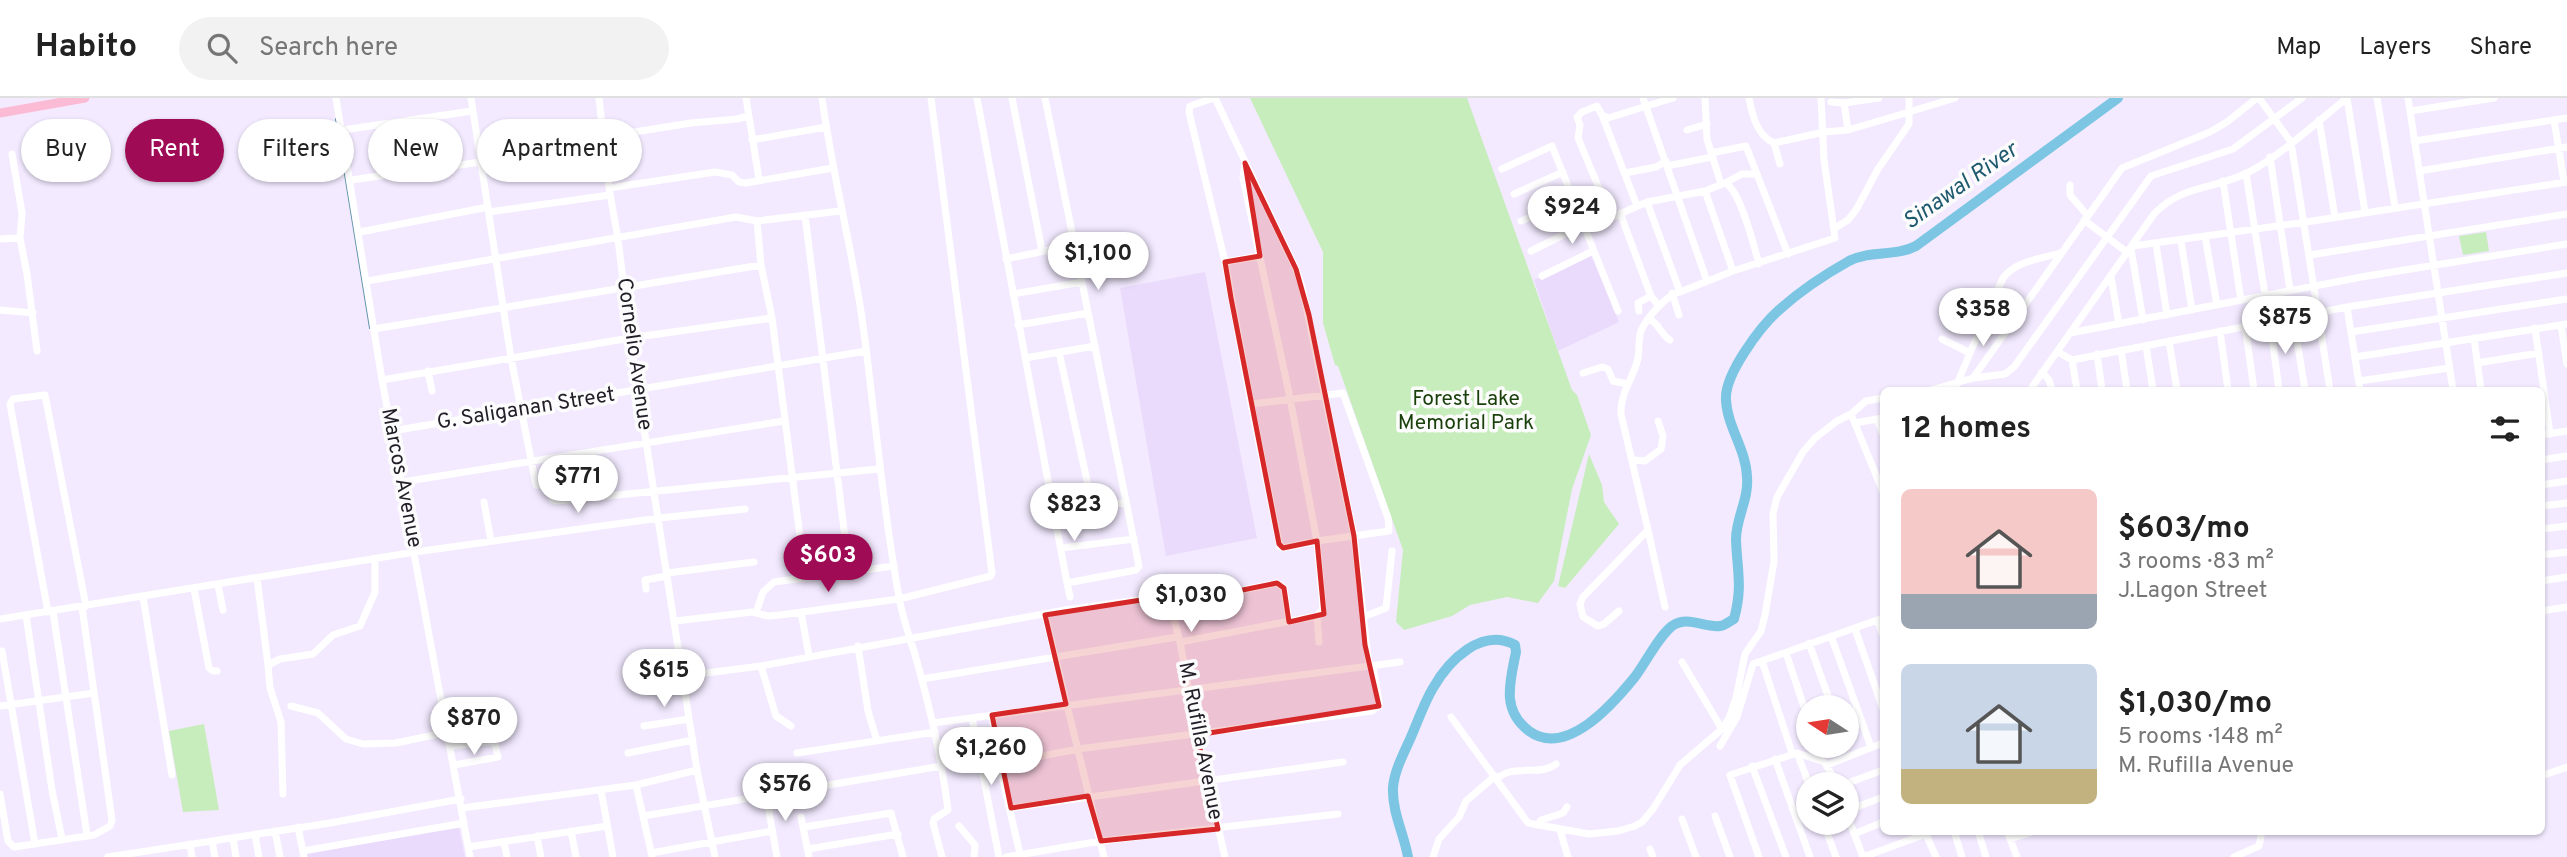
<!DOCTYPE html>
<meta charset="utf-8">
<style>
body{margin:0;font-family:Overpass,sans-serif;background:#f2f2f2;color:#222;height:100vh;display:flex;flex-direction:column;font-size:26px;white-space:nowrap}
*{box-sizing:border-box;margin:0}
p{font-size:23px;color:#767676}
.icon{flex:none;width:38px;height:38px;fill:none;stroke:currentColor;stroke-width:2;stroke-linecap:round;stroke-linejoin:round}
.map{position:relative;flex:1;overflow:hidden}
.drawer{position:absolute;left:1880px;top:289px;width:665px;height:448px;display:flex;flex-direction:column;background:#fff;border-radius:10px;box-shadow:0 2px 5px #0004}
.drawer>*{flex:none}
.banner{position:absolute;left:21px;top:21px;width:665px;height:63px;display:flex;gap:14px}
.needle{width:46px;rotate:282deg}
.buttons{position:absolute;left:1796px;top:597px;display:grid;gap:14px}
.buttons a{display:grid;place-items:center;width:63px;height:63px;border-radius:50%;background:#fff;box-shadow:0 2px 5px #0004;font-size:35px}
.price{position:absolute;translate:-50% -60px;padding:0 16px;border-radius:24px;background:#fff;color:#222;font-size:23px;line-height:46px;filter:drop-shadow(0 2px 4px #0008)}
.price::after{content:'';position:absolute;left:50%;top:42px;width:21px;height:16px;margin-left:-10px;background:inherit;clip-path:polygon(0 0,100% 0,50% 100%)}
.price.current{background:#9f0b54;color:#fff}
ul{padding:0;list-style:none}
li{display:flex;align-items:center;gap:21px;height:175px;padding:0 21px}
li span{display:grid;place-items:center;flex:none;width:196px;height:140px;border-radius:10px;color:#555}
li>.icon{margin-inline-start:auto}
span .icon{width:84px;height:84px;fill:#fffc;stroke-width:1}
li b{font-size:30px}
h2{display:flex;justify-content:space-between;align-items:center;height:84px;padding:0 21px;font-size:30px}
.pill{padding:0 24px;border-radius:32px;background:#fff;box-shadow:0 2px 5px #0004;font-size:24px;line-height:63px}
.pill.current{background:#9f0b54;color:#fff}
header{display:flex;align-items:center;gap:42px;box-sizing:border-box;height:98px;padding:0 35px;background:#fff;border-bottom:2px solid #e0e0e0}
header strong{font-size:33px}
nav{display:flex;gap:38px;margin-inline-start:auto;font-size:24px}
.search{width:490px;height:63px;background:#f2f2f2;display:flex;align-items:center;gap:18px;box-sizing:border-box;padding:0 24px;border-radius:38px;color:#767676;font-size:26px}
.map>svg:first-child{display:block}
.built{fill:#eadbfc}
.green{fill:#c6edbb}
.lines{fill:none;stroke-linecap:round;stroke-linejoin:round}
.stream{stroke:#6194ab;stroke-width:2}
.river{stroke:#7cc6e3;stroke-width:10}
.minor{stroke:#fff;stroke-width:7}
.major{stroke:#fcbbd4;stroke-width:9}
.marked{fill:#d62828;fill-opacity:0.2;stroke:#d62828;stroke-width:5;stroke-linejoin:round}
.labels{text-anchor:middle;dominant-baseline:central;stroke-width:7;stroke-linejoin:round;paint-order:stroke}
.street-label{font-size:21px;fill:#221e27;stroke:#fcfcfc}
.park-label{font-size:21px;fill:#193f0a;stroke:#fcfcfc}
.water-label{font-size:23px;font-style:italic;fill:#1e596e;stroke:#fcfcfc}
</style>
<header>
<strong>Habito</strong>
<div class="search"><svg class="icon" aria-label="search" viewBox="0 0 24 24"><circle cx="10" cy="10" r="6"/><path d="M15 15l6 6"/></svg>Search here</div>
<nav><a>Map</a><a>Layers</a><a>Share</a></nav>
</header>
<div class="map">
<svg width="2567" height="759" viewBox="0 0 2567 759">
<rect width="100%" height="100%" fill="#f3eaff"/>
<path class="built" d="M1590,155L1619,224L1558,253L1534,182Z
M1205,174L1257,440L1166,458L1120,190Z
M459,730L465,759H305L304,754Z"/>
<path class="green" d="M1250,0H1467L1572,292L1577,297L1591,337L1572,391L1554,483L1538,505L1507,499L1470,507L1452,518L1404,532L1396,524L1403,452L1338,268L1335,267L1323,225V154Z
M2486,134L2489,153L2463,157L2459,138Z
M1589,356L1602,387L1604,404L1619,426L1565,490L1558,488Z
M204,626L219,712L183,714L169,633Z"/>
<g class="lines">
<path class="stream" d="M336,21L370,230"/>
<path class="river" d="M1408,759C1404,736 1392,714 1393,690C1394,673 1404,655 1411,639C1418,623 1424,605 1433,590C1449,562 1482,529 1515,547L1516,554C1510,584 1501,612 1529,633C1566,660 1612,607 1634,580C1645,566 1658,539 1672,528C1688,517 1704,530 1720,528C1724,528 1730,523 1734,521C1743,488 1737,473 1736,441C1736,420 1749,401 1747,379C1746,351 1727,328 1726,302C1724,277 1760,229 1779,212C1800,193 1824,177 1849,163C1870,152 1895,159 1916,148L2118,0"/>
<path class="minor" d="M336,0L382,282L470,759
M471,0L511,260L536,387L549,388L553,402L556,403L879,371
M599,0L609,90L618,141L630,240L697,672L715,759
M746,0L759,81
M822,0C832,74 851,146 862,220C875,313 882,407 899,499C903,524 913,547 919,571C932,618 942,664 948,712L934,721L933,725L942,759
M977,0L1067,485L1136,472L1139,468L1045,0
M1012,0L1042,153
M1214,0L1190,8L1189,14L1225,164L1251,306L1280,449L1283,450L1317,443L1389,433L1388,420L1343,295L1251,306
M1215,0L1296,171L1302,189L1354,438L1369,568
M1643,0L1707,183
M1705,0L1707,41L1721,86
M1749,0C1752,16 1757,38 1774,45L1824,34L1848,32L1909,14V0
M2259,0L2291,44L2330,292
M2377,0L2395,109
M2408,0L2453,292
M1831,4L1844,5
M2410,13L2494,0
M1602,17L1637,108
M2319,22L2335,119
M2554,22L2564,84
M343,32L472,13
M1687,32L1707,26
M1848,32L1844,5L1879,0
M603,39L691,25L737,21L748,18
M752,42L826,29
M2414,43L2567,20
M1774,45L1780,66
M1711,55L1746,48L1788,156
M12,56L22,115L20,140
M2270,59L2290,192
M1667,68L1712,59
M1502,71L1552,48L1618,213
M2419,73L2567,49
M1625,75L1656,69L1666,63
M2246,75L2265,197
M351,82L481,64
M2223,83L2241,202
M1725,85L1742,76H1757
M2070,87V97L2087,117
M609,90L715,74L732,77L739,84L746,85L833,70
M1705,93L1733,173
M1514,96L1563,74
M1647,104L1680,194C1667,196 1642,224 1640,237C1638,246 1640,255 1637,264C1632,282 1620,296 1621,316L1648,432
M489,114L610,97
M1620,115L1651,198L1659,208
M805,117L849,472
M1611,119L1578,40L1580,27L1577,19L1582,14L1597,8L1602,17L1608,20L1673,0
M2084,122L2128,155
M757,123L761,167L772,220L805,478
M1521,123L1574,102
M1585,129L1597,126L1647,104L1705,93L1725,85C1740,91 1754,148 1759,166
M1835,130L1848,122L1856,112L1878,71L1909,26V14L1955,0
M360,134L488,109
M2205,138L2217,207
M0,141L20,140L27,176L37,253
M2181,143L2192,212
M2156,146L2167,217
M2133,148L2306,124L2567,84
M2131,151L2143,222
M1531,153L1581,128L1583,123
M2310,157L2567,116
M1006,161L1074,147
M1225,164L1260,158
M1542,178L1593,153
M2111,179L2119,226
M367,183L736,119L757,123L840,113
M1680,194L1733,173L1835,140L1824,62L1821,0
M1672,195L1679,217
M1013,196L1082,184
M2347,209L2360,292
M0,212L33,215
M1639,213L1638,205L1651,198
M2293,218L2305,292
M1649,221C1660,226 1660,236 1670,242
M2270,223L2279,292
M1018,227L1088,215
M2245,227L2254,292
M2561,227L2567,266
M2535,230L2550,336
M374,231L761,167
M2220,233L2228,292
M2351,234L2567,201
M2070,235L2367,178L2567,146
M2474,240L2481,292
M1942,241L1970,255L1957,286
M2169,243L2177,292
M2146,248L2153,292
M2121,252L2127,292
M1059,254L1093,410
M2058,254L2072,262L2077,292
M1970,255L2003,180C2016,163 2040,161 2060,155
M2097,256L2102,292
M2355,259L2567,226
M1025,260L1095,248
M2072,262L2347,209L2567,175
M2477,265L2539,255
M428,273L432,293
M2042,274L2049,282L2052,292
M1583,275L1602,269L1608,271L1613,283L1628,286
M1973,280L2005,276L2014,269L2151,78L2233,51L2302,0
M382,282L630,240L772,220
M2359,283L2449,270
M1931,292L1973,280L2122,70L2210,34L2227,24L2257,0
M2030,292L2154,116C2183,86 2213,92 2247,75C2279,59 2318,23 2347,0L2365,114
M1851,316L1883,394
M1877,321L1883,336
M1855,325L1883,320
M392,333L866,253
M2541,337L2567,333
M1633,362L1645,363L1661,351L1663,338L1658,323
M2541,362L2567,358
M402,384L784,323
M2541,387L2567,383
M484,404L491,443
M2541,408L2567,405
M1056,418L1126,404
M2541,431L2567,428
M1061,450L1134,441
M2541,457L2567,454
M667,475L754,464
M257,480L268,567
M2541,483L2567,479
M1067,485L1070,499
M218,487L223,512
M1165,487L1180,544L1197,637L1225,759
M194,491L209,570L213,573H217
M646,491L645,482L667,478
M143,499L172,677
M1169,507L1277,485L1284,490L1289,524
M1619,513L1604,526L1598,528L1583,519L1580,506L1583,499L1648,432L1665,509
M2541,513L2567,509
M48,514L10,306L13,301L45,297L86,508
M53,514L87,737
M801,514L809,558
M756,515L763,494L774,484L894,468
M26,517L52,692L62,741
M1045,517L1104,759
M1317,518L1319,544
M1363,519L1386,510L1392,453
M0,521L415,454L659,420L745,411
M1877,522L1883,537
M675,523L752,514L768,518L780,517L899,501L991,478L992,475L931,0
M1855,531L1883,611
M1831,538L1871,649
M1180,544L1317,518L1323,510L1317,443L1290,300L1243,80L1245,65
M1809,545L1832,609
M858,548L868,613L877,643
M2,553L35,746
M1786,555L1808,621
M1762,563L1792,655
M1682,564L1722,631
M761,568L776,618L791,628
M683,578L761,568L1065,512L1167,498
M922,581L1177,539
M0,608L94,595
M291,608L318,615L346,641L363,646L396,645L448,634
M992,617L999,665L1020,756
M1451,619L1528,725L1589,736L1618,733L1635,728L1642,724L1653,711L1680,667L1722,631L1729,620L1736,600L1745,556L1761,533L1765,517L1774,463L1773,416L1777,399L1803,354L1815,340L1837,323L1851,316L1866,303L1883,300
M972,620L999,759
M933,625L1400,564
M644,628L689,621
M451,648L494,643L498,659L454,667
M1720,648L1737,619L1753,566L1883,520
M628,655L693,642
M797,655L935,634
M1797,655L1822,663L1817,648
M1775,661L1810,759
M1016,663L1078,651L1372,613L1379,608V603L1373,568
M1825,665L1837,686
M1827,667L1883,645
M1752,668L1786,759
M2541,678L2567,669
M1497,681C1512,665 1540,679 1556,666
M1845,686L1883,672
M636,687L652,758
M601,692L613,759
M0,696L8,743L14,749L94,737L110,728L112,722L82,509
M283,696L281,624L270,590L268,567L280,561L313,556L333,537L360,528L375,494V461
M766,696L777,759
M462,710L636,687L697,672
M1011,710L1343,664
M1846,713L1883,699
M1846,714L1863,759
M643,718L942,668
M1715,718L1730,759
M801,719L809,759
M1682,721L1696,759
M1823,724L1836,759
M1538,727L1541,722L1563,715L1567,709
M959,728L975,747L974,759
M298,729L304,759
M804,729L891,715L903,759
M1560,732L1568,759
M275,733L280,759
M571,733L576,759
M1954,733L1962,759
M1978,733L1986,759
M2007,733L2017,759
M1925,734L1936,759
M255,736L259,759
M1854,736L1883,724
M537,738L541,759
M233,740L236,759
M2010,741L2035,733
M212,743L215,759
M504,744L507,759
M190,746L192,759
M468,749L607,728
M808,751L898,736
M1650,751L1653,759
M303,753L464,725
M651,755L772,733
M108,759L330,725L461,701
M1006,759L1101,743L1338,716
M1433,759L1439,741L1459,719L1466,703L1495,678
M1759,759L1730,677L1797,655L1809,686
M1863,759L1926,736
M2234,759L2259,748L2262,733"/>
<path class="major" d="M0,15L85,0"/>
</g>
<path class="marked" d="M1245,65L1296,171L1309,217L1354,438L1365,547L1379,608L1197,637L1218,731L1101,743L1088,698L1011,710L992,617L1066,606L1045,517L1167,498L1169,507L1277,485L1284,490L1289,524L1324,516L1317,443L1283,450L1279,446L1231,200L1225,164L1260,158Z"/>
<g class="labels">
<g class="street-label">
<text transform="translate(634 256) rotate(82)">Cornelio Avenue</text>
<text transform="translate(526 311) rotate(-9)">G. Saliganan Street</text>
<text transform="translate(401 380) rotate(79)">Marcos Avenue</text>
<text transform="translate(1200 643) rotate(79)">M. Rufilla Avenue</text>
</g>
<g class="park-label">
<text x="1466" y="301">Forest Lake<tspan x="1466" dy="24">Memorial Park</tspan></text>
</g>
<g class="water-label">
<text transform="translate(1961 89) rotate(-35)">Sinawal River</text>
</g>
</g>
</svg>
<div class="buttons">
<a><svg class="needle" viewBox="-14 -14 28 28"><path d="M0-13l5 13h-10z" fill="#e53935"/><path d="M0 13l5-13h-10z" fill="#767676"/></svg></a>
<a><svg class="icon" aria-label="layers" viewBox="0 0 24 24"><path d="M12 4l9 5-9 5-9-5zM3 14l9 5 9-5"/></svg></a>
</div>
<b class="price" style="left:1572px;top:148px">$924</b>
<b class="price" style="left:1098px;top:194px">$1,100</b>
<b class="price" style="left:1983px;top:250px">$358</b>
<b class="price" style="left:2285px;top:258px">$875</b>
<b class="price" style="left:578px;top:417px">$771</b>
<b class="price" style="left:1074px;top:445px">$823</b>
<b class="price current" style="left:828px;top:496px">$603</b>
<b class="price" style="left:1191px;top:536px">$1,030</b>
<b class="price" style="left:664px;top:611px">$615</b>
<b class="price" style="left:474px;top:659px">$870</b>
<b class="price" style="left:991px;top:689px">$1,260</b>
<b class="price" style="left:785px;top:725px">$576</b>
<div class="banner">
<a class="pill">Buy</a>
<a class="pill current">Rent</a>
<a class="pill">Filters</a>
<a class="pill">New</a>
<a class="pill">Apartment</a>
</div>
<section class="drawer">
<h2>12 homes<svg class="icon" aria-label="filters" viewBox="0 0 24 24"><path d="M4 7h16M4 17h16"/><circle cx="9" cy="7" r="2"/><circle cx="15" cy="17" r="2"/></svg></h2>
<ul>
<li><span style="background:linear-gradient(#f6c9c9 75%,#9aa5b1 0)"><svg class="icon" aria-label="home" viewBox="0 0 24 24"><path d="M3 11l9-7 9 7M6 9v11h12V9"/></svg></span><div><b>$603/mo</b><p>3 rooms · 83 m²</p><p>J.Lagon Street</p></div></li>
<li><span style="background:linear-gradient(#c9d6e8 75%,#c2b280 0)"><svg class="icon" aria-label="home" viewBox="0 0 24 24"><path d="M3 11l9-7 9 7M6 9v11h12V9"/></svg></span><div><b>$1,030/mo</b><p>5 rooms · 148 m²</p><p>M. Rufilla Avenue</p></div></li>
</ul>
</section>
</div>
